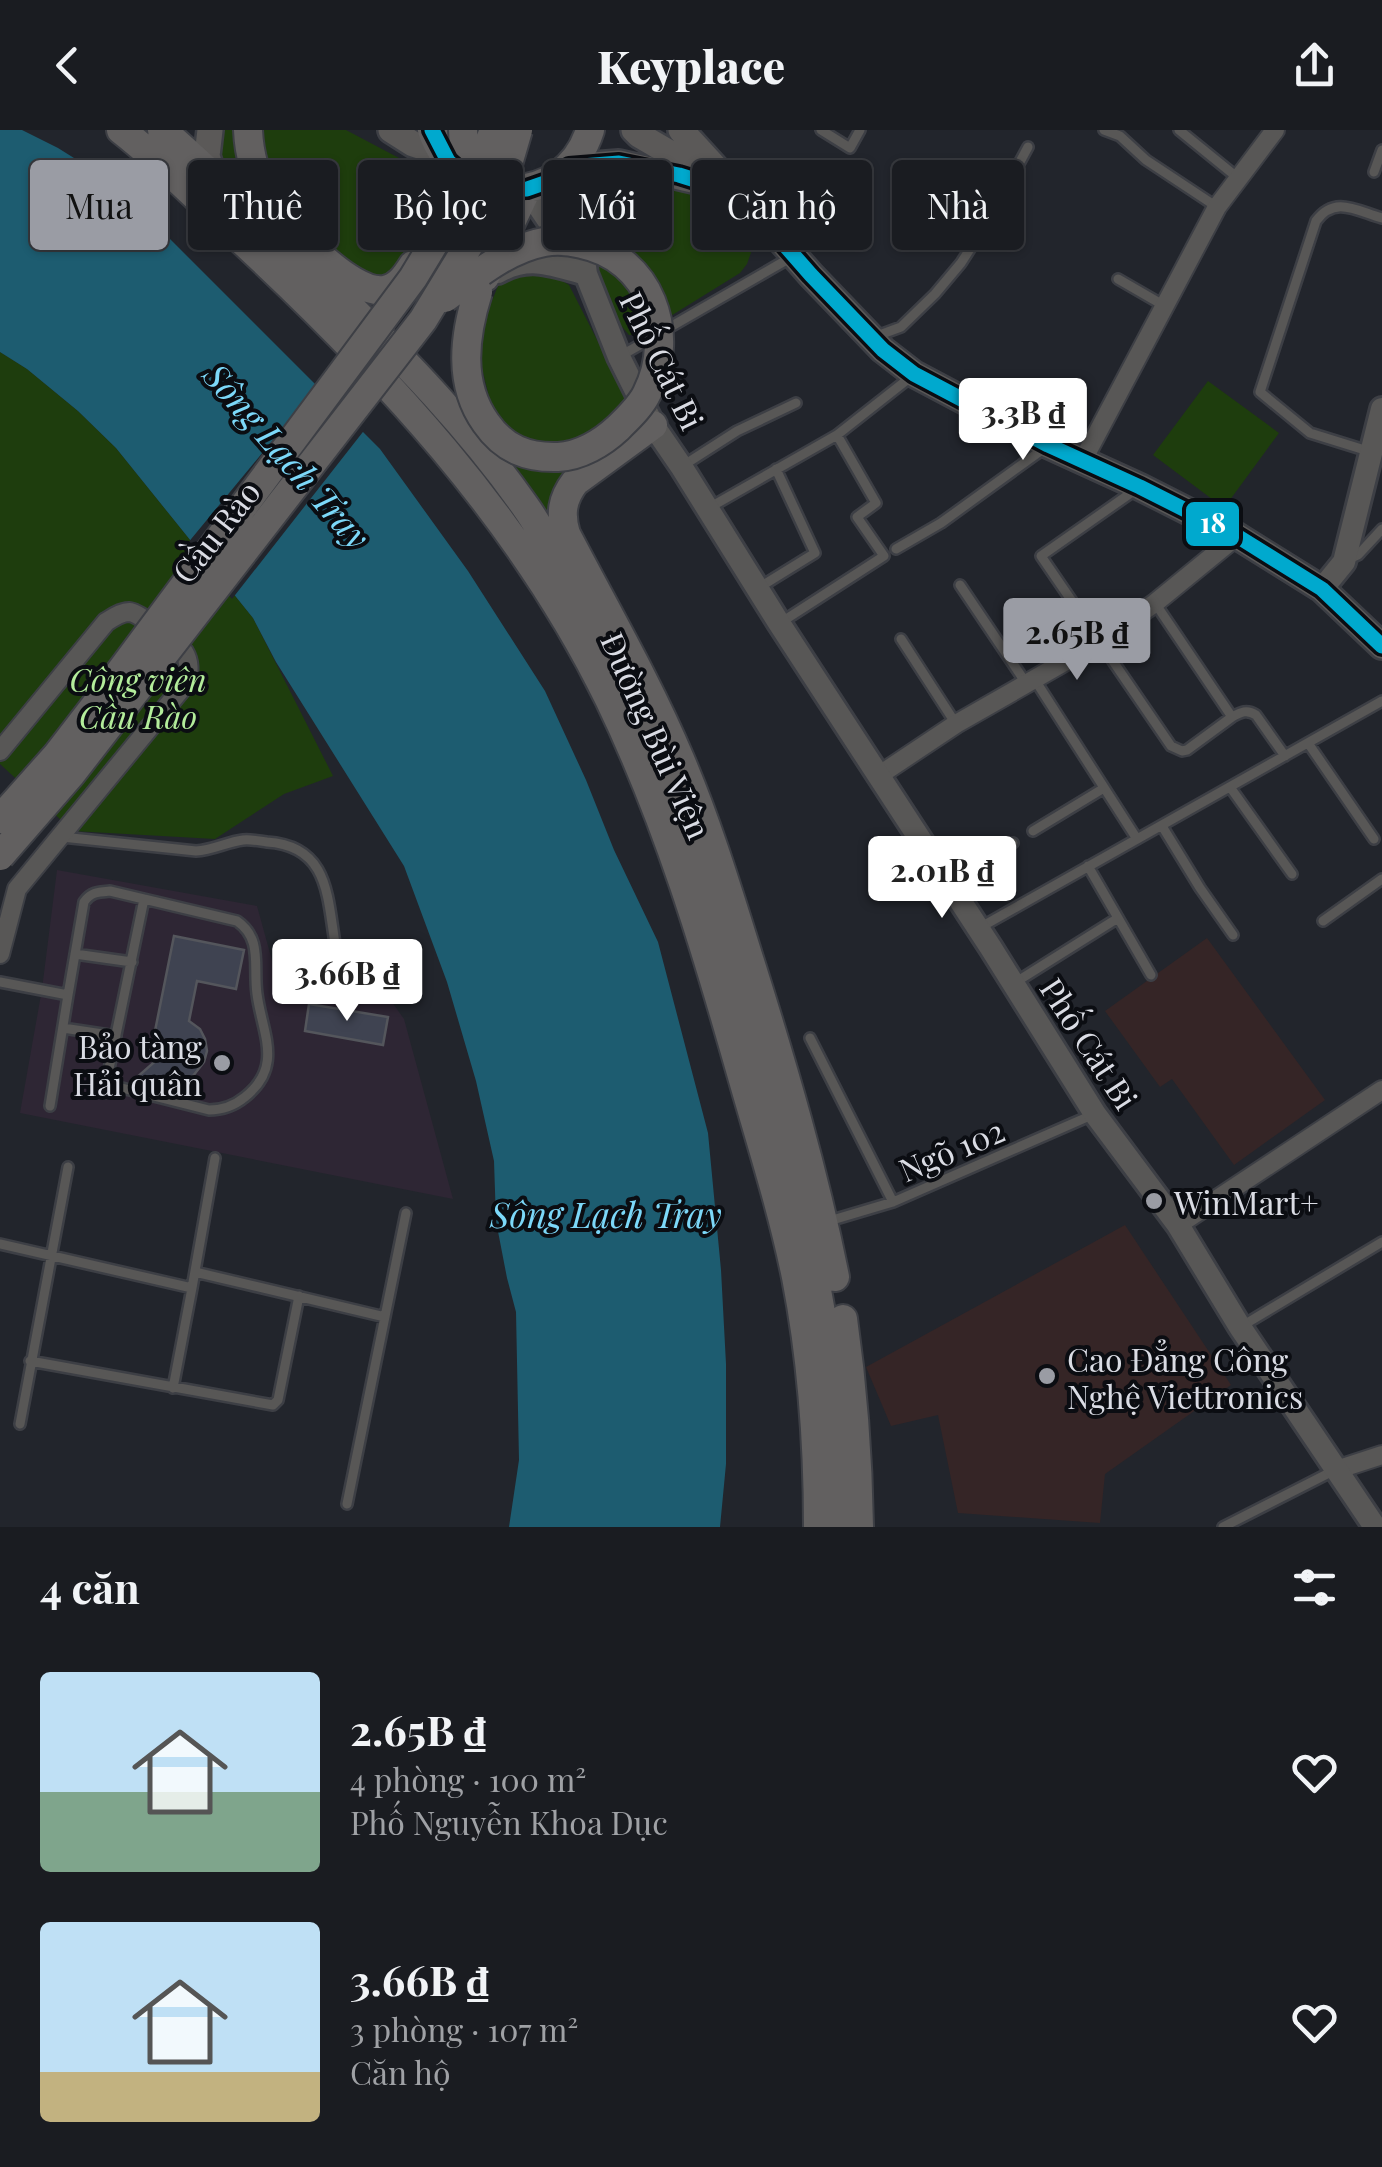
<!DOCTYPE html>
<html lang="vi">
<meta charset="utf-8">
<style>
body{margin:0;font-family:"Playfair Display",serif;background:#27292e;color:#f1f3f6;height:100vh;display:flex;flex-direction:column;font-size:38px;white-space:nowrap}
*{box-sizing:border-box;margin:0}
p{font-size:32px;color:#9fa1a5}
.icon{flex:none;width:55px;height:55px;fill:none;stroke:currentColor;stroke-width:2;stroke-linecap:round;stroke-linejoin:round}
.map{position:relative;height:1397px;overflow:hidden}
.panel{display:flex;flex-direction:column;background:#1a1c21;flex:1}
.panel>*{flex:none}
.guide{position:absolute;left:30px;top:30px;width:1322px;height:90px;display:flex;gap:20px}
.price{position:absolute;translate:-50% -85px;padding:0 22px;border-radius:10px;background:#fff;color:#222;font-size:32px;line-height:65px;filter:drop-shadow(0 2px 5px #0008)}
.price::after{content:'';position:absolute;left:50%;top:60px;width:30px;height:22px;margin-left:-15px;background:inherit;clip-path:polygon(0 0,100% 0,50% 100%)}
.price.current{background:#9a9ca4;color:#111}
ul{padding:0;list-style:none}
li{display:flex;align-items:center;gap:30px;height:250px;padding:0 40px}
li span{display:grid;place-items:center;flex:none;width:280px;height:200px;border-radius:10px;color:#555}
li>.icon{margin-inline-start:auto}
span .icon{width:120px;height:120px;fill:#fffc;stroke-width:1}
li b{font-size:42px}
h2{display:flex;justify-content:space-between;align-items:center;height:120px;padding:0 40px;font-size:42px}
.tag{padding:0 35px;border-radius:10px;background:#1a1c21;box-shadow:0 2px 8px #0004,0 0 0 2px #383a3f;font-size:35px;line-height:90px}
.tag.current{background:#9a9ca4;color:#111}
header{display:flex;justify-content:space-between;align-items:center;height:130px;padding:0 40px;background:#1a1c21;font-size:45px;font-weight:800}
.map>svg:first-child{display:block}
.commercial{fill:#2e2634}
.education{fill:#352526}
.green{fill:#1e3d0d}
.water{fill:#1d5c70}
.pier{fill:#22252c}
.building{fill:#3f4351;stroke:#54565c;stroke-width:2.5}
.lines{fill:none;stroke-linecap:round;stroke-linejoin:round}
.service-casing{stroke:#3d3f45;stroke-width:14}
.minor-casing{stroke:#3d3f45;stroke-width:22}
.tertiary-casing{stroke:#3d3f45;stroke-width:28}
.secondary-casing{stroke:#3d3f45;stroke-width:30}
.primary-casing{stroke:#3d3f45;stroke-width:32}
.service{stroke:#585756;stroke-width:9}
.minor{stroke:#585756;stroke-width:18}
.tertiary{stroke:#585756;stroke-width:22}
.secondary{stroke:#5b5958;stroke-width:25}
.primary{stroke:#626060;stroke-width:28}
.primary-bridge-casing{stroke:#3d3f45;stroke-width:32;stroke-linecap:butt}
.primary-bridge{stroke:#626060;stroke-width:28}
.bus-1-casing{stroke:#0b0d12;stroke-width:22}
.bus-1{stroke:#00a9ce;stroke-width:15}
.poi-dot{fill:#9a9ca4;stroke:#0b0d12;stroke-width:4}
.labels{text-anchor:middle;dominant-baseline:central;stroke-width:8;stroke-linejoin:round;paint-order:stroke}
.street-label{font-size:32px;fill:#dadce4;stroke:#0b0d12}
.park-label{font-size:32px;font-style:italic;fill:#b3ed9b;stroke:#0b0d12}
.poi-label{font-size:32px;fill:#dadce4;stroke:#0b0d12;text-anchor:start}
.water-label{font-size:35px;font-style:italic;fill:#7cd8f9;stroke:#0b0d12}
.line-badge{stroke:#0b0d12;stroke-width:4}
.badge-label{font-size:28px;text-anchor:middle;font-weight:bold;fill:#fff}
</style>
<header><svg class="icon" aria-label="back" viewBox="0 0 24 24"><path d="M15 5l-7 7 7 7"/></svg>Keyplace<svg class="icon" aria-label="share" viewBox="0 0 24 24"><path d="M12 15V3M7 8l5-5 5 5M5 13v7h14v-7"/></svg></header>
<div class="map">
<svg width="1382" height="1397" viewBox="0 0 1382 1397">
<rect width="100%" height="100%" fill="#22252c"/>
<path class="commercial" d="M57,740L257,776L278,852L384,861L404,889L453,1069L20,983L42,859Z"/>
<path class="education" d="M1207,808L1325,970L1234,1035L1172,949L1160,957L1105,881Z
M1125,1095L1231,1255L1105,1344L1100,1393L958,1383L938,1285L891,1296L866,1237Z"/>
<path class="green" d="M222,0H346L399,28L436,64L444,88L393,171L375,174L342,160L225,45L221,17Z
M609,37L688,61L743,103L753,117L747,134L740,143L640,205H629L619,193L588,127L580,56L587,41Z
M536,140L556,147L569,155L636,286L555,397L496,322L492,279L480,230L487,183L498,156L512,144Z
M0,222L27,239L78,281L116,318L253,488L333,646L284,664L215,709L73,701L0,634Z
M1208,251L1279,303L1224,378L1153,325Z"/>
<path class="water" d="M0,0H22L58,18L114,53L380,319L468,441L545,561L586,650L614,720L658,812L708,1003L721,1140L726,1234V1334L720,1397H509L519,1330L516,1182L507,1148L496,1091L494,1031L476,951L447,852L404,736L276,532L253,488L116,318L78,281L27,239L0,222Z"/>
<path class="pier" d="M318,251L366,298L232,469L187,414L301,276Z"/>
<path class="building" d="M174,806L244,820L236,859L197,851L189,891L200,899L205,909L207,921L204,932L189,951L177,958L164,960L150,957L135,949L167,921L154,906Z
M309,874L388,887L383,915L305,901Z"/>
<g class="lines">
<defs>
<path id="service" d="M821,0L850,18L860,0
M1104,0L1120,6L1146,30L1217,77
M1179,0L1238,48
M1374,42L1382,20
M1118,149L1163,175
M665,200L790,128
M874,207L901,197L935,164L961,133L988,91L1028,17
M622,225L652,208
M1368,321L1310,303L1260,262L1316,91C1335,65 1357,81 1382,88
M684,335L737,301L796,273
M1138,358L1041,426L1171,616L1182,621L1187,620L1232,587
M707,379L837,305L912,246
M896,419L941,393L1046,317
M1347,430L1358,425L1382,399
M960,455L1026,553
M760,457L815,423L776,339
M1155,473L1232,587C1241,582 1247,579 1256,585L1285,626
M780,493L884,426L857,387L876,373L837,305
M901,509L956,594
M1035,550L1137,709
M1308,613L1374,709
M1230,657L1292,744
M1162,696L1200,758L1233,805
M1033,701L1104,658
M62,707L196,721C213,720 227,712 243,710C250,709 259,711 267,712C331,716 327,770 336,819
M1088,736L1151,845
M951,751L1013,713
M1323,791L1382,749
M981,797L1382,571
M75,824L132,832
M0,852L68,865L50,976
M1016,852L1118,788
M68,865L84,772C91,762 98,762 110,761L237,791C263,809 253,836 257,864C262,903 284,936 245,967C234,976 223,980 209,980L106,954
M63,898L116,906
M810,908L893,1072
M104,963L144,769
M829,1091L893,1072L1092,985
M0,1114L192,1158L173,1258
M195,1142L385,1187
M192,1158L215,1028
M1242,1196L1382,1112
M30,1231L273,1275L278,1270L299,1166
M20,1294L68,1037
M347,1374L406,1083
M1223,1397L1333,1341"/>
<path id="minor" d="M1083,330L1217,77L1275,0
M0,621L106,492C112,488 121,482 129,482C142,483 173,513 184,522C190,532 189,541 187,552L17,759L0,824
M878,646L956,594L1101,511L1155,473L1237,406
M1178,1095L1382,960
M1336,1340L1382,1325"/>
<path id="tertiary" d="M569,37L575,60L586,144L619,227L653,295L681,336L779,493L991,818L1095,984L1178,1095L1240,1197L1375,1397
M527,59L569,121
M498,142C529,124 554,135 586,144
M1322,459L1344,432L1382,279"/>
<path id="secondary" d="M210,0L207,26L213,45
M391,0L413,14L443,24
M634,0L639,5L740,64L811,145L883,220L914,244L1048,315L1140,357L1237,406L1322,459L1382,516
M681,0L723,46
M569,37L619,33L697,51"/>
<path id="primary" d="M121,0C162,32 198,69 235,104C381,239 521,388 609,569C667,689 705,816 741,943C760,1010 782,1078 796,1147C812,1229 818,1313 818,1397
M162,0C222,53 281,109 338,165C405,231 471,299 525,376C548,408 565,447 584,481C614,536 642,590 666,647C703,736 730,830 757,923C804,1082 841,1230 839,1397
M248,0C249,23 255,46 267,66C285,94 350,165 384,160C398,158 406,146 413,135
M432,0C458,78 565,80 590,0
M439,89L450,67L448,31
M485,147L527,59
M653,295L575,352C562,369 560,384 566,404C605,479 647,551 680,629C709,697 730,768 752,838C784,940 814,1042 835,1147
M843,1189C853,1259 858,1327 859,1397"/>
</defs>
<use href="#service" class="service-casing"/>
<use href="#minor" class="minor-casing"/>
<use href="#tertiary" class="tertiary-casing"/>
<use href="#secondary" class="secondary-casing"/>
<use href="#primary" class="primary-casing"/>
<use href="#service" class="service"/>
<use href="#minor" class="minor"/>
<use href="#tertiary" class="tertiary"/>
<use href="#secondary" class="secondary"/>
<use href="#primary" class="primary"/>
<defs>
<path id="primary-bridge" d="M463,0L465,36L463,58
M445,168C475,146 507,119 544,112C556,110 570,111 582,114C650,128 677,203 647,263C641,276 628,288 618,298C602,313 580,326 558,327C527,328 504,319 486,293C458,254 464,206 478,162
M0,689L57,625L94,577L413,148L479,39L494,0
M0,726L72,643L423,190L489,82L503,51L518,0"/>
</defs>
<use href="#primary-bridge" class="primary-bridge-casing"/>
<use href="#primary-bridge" class="primary-bridge"/>
<defs>
<path id="bus-1" d="M432,0L448,31L465,46L484,56L505,60L527,59L550,51L569,37L619,33L679,45L740,64L811,145L883,220L914,244L1048,315L1140,357L1237,406L1322,459L1382,516"/>
</defs>
<use href="#bus-1" class="bus-1-casing"/>
<use href="#bus-1" class="bus-1"/>
</g>
<g class="poi-dot">
<circle cx="222" cy="933" r="10"/>
<circle cx="1154" cy="1071" r="10"/>
<circle cx="1047" cy="1246" r="10"/>
</g>
<g class="labels">
<g class="street-label">
<text transform="translate(663 230) rotate(64)">Phố Cát Bi</text>
<text transform="translate(215 401) rotate(-52)">Cầu Rào</text>
<text transform="translate(657 605) rotate(66)">Đường Bùi Viện</text>
<text transform="translate(1090 913) rotate(57)">Phố Cát Bi</text>
<text transform="translate(951 1019) rotate(-23)">Ngõ 102</text>
</g>
<g class="park-label">
<text x="138" y="548">Công viên<tspan x="138" dy="37">Cầu Rào</tspan></text>
</g>
<g class="poi-label">
<text x="202" y="915" text-anchor="end">Bảo tàng<tspan x="202" dy="37">Hải quân</tspan></text>
<text x="1174" y="1071">WinMart+</text>
<text x="1067" y="1228">Cao Đẳng Công<tspan x="1067" dy="37">Nghệ Viettronics</tspan></text>
</g>
<g class="water-label">
<text transform="translate(288 325) rotate(49)">Sông Lạch Tray</text>
<text x="606" y="1083">Sông Lạch Tray</text>
</g>
</g>
<rect class="line-badge" x="1184" y="370" width="57" height="48" rx="10" fill="#00a9ce"/>
<g class="badge-label">
<text x="1213" y="403">18</text>
</g>
</svg>
<b class="price" style="left:1023px;top:333px">3.3B ₫</b>
<b class="price current" style="left:1077px;top:553px">2.65B ₫</b>
<b class="price" style="left:942px;top:791px">2.01B ₫</b>
<b class="price" style="left:347px;top:894px">3.66B ₫</b>
<div class="guide">
<a class="tag current">Mua</a>
<a class="tag">Thuê</a>
<a class="tag">Bộ lọc</a>
<a class="tag">Mới</a>
<a class="tag">Căn hộ</a>
<a class="tag">Nhà</a>
</div>
</div>
<section class="panel">
<h2>4 căn<svg class="icon" aria-label="filters" viewBox="0 0 24 24"><path d="M4 7h16M4 17h16"/><circle cx="9" cy="7" r="2"/><circle cx="15" cy="17" r="2"/></svg></h2>
<ul>
<li><span style="background:linear-gradient(#bfe0f5 60%,#7fa58c 0)"><svg class="icon" aria-label="home" viewBox="0 0 24 24"><path d="M3 11l9-7 9 7M6 9v11h12V9"/></svg></span><div><b>2.65B ₫</b><p>4 phòng · 100 m²</p><p>Phố Nguyễn Khoa Dục</p></div><svg class="icon" aria-label="heart" viewBox="0 0 24 24"><path d="M12 20l-8-8c-3-5 5-10 8-4 3-6 11-1 8 4z"/></svg></li>
<li><span style="background:linear-gradient(#bfe0f5 75%,#c2b280 0)"><svg class="icon" aria-label="home" viewBox="0 0 24 24"><path d="M3 11l9-7 9 7M6 9v11h12V9"/></svg></span><div><b>3.66B ₫</b><p>3 phòng · 107 m²</p><p>Căn hộ</p></div><svg class="icon" aria-label="heart" viewBox="0 0 24 24"><path d="M12 20l-8-8c-3-5 5-10 8-4 3-6 11-1 8 4z"/></svg></li>
</ul>
</section>
